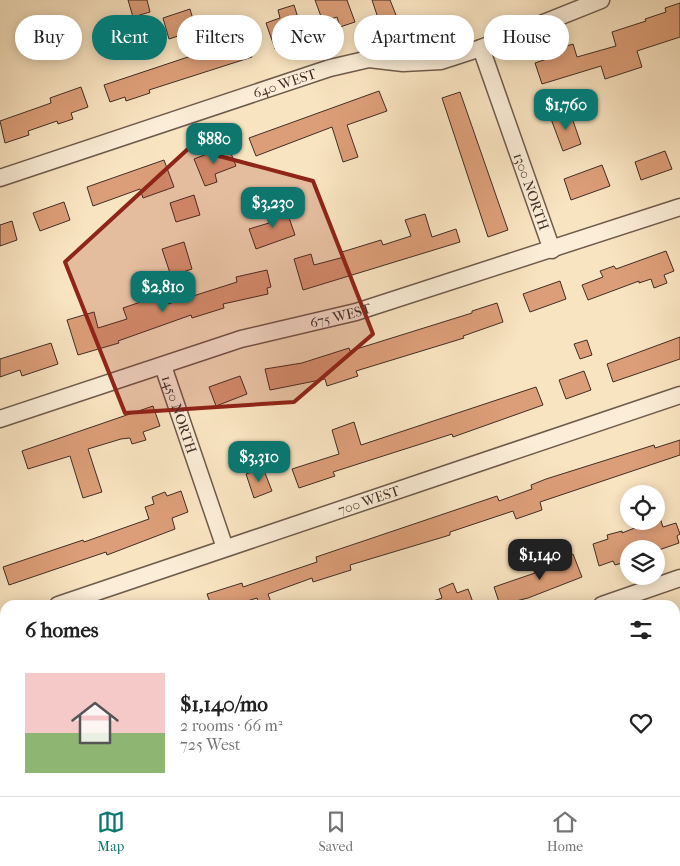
<!DOCTYPE html>
<meta charset="utf-8">
<style>
body{margin:0;font-family:"IM FELL French Canon",serif;background:#f6f6f6;color:#222;height:100vh;display:flex;flex-direction:column;font-size:19px;white-space:nowrap}
*{box-sizing:border-box;margin:0}
p{font-size:16px;color:#767676}
.icon{flex:none;width:28px;height:28px;fill:none;stroke:currentColor;stroke-width:2;stroke-linecap:round;stroke-linejoin:round}
.map{position:relative;flex:1;overflow:hidden}
.drawer{position:absolute;left:0px;top:600px;width:680px;height:196px;display:flex;flex-direction:column;background:#fff;border-radius:15px 15px 0 0;box-shadow:0 2px 12px #0003}
.drawer>*{flex:none}
.banner{position:absolute;left:15px;top:15px;width:650px;height:45px;display:flex;gap:10px}
.buttons{position:absolute;left:620px;top:485px;display:grid;gap:10px}
.buttons a{display:grid;place-items:center;width:45px;height:45px;border-radius:50%;background:#fff;box-shadow:0 2px 12px #0003;font-size:25px}
.price{position:absolute;translate:-50% -42px;padding:0 11px;border-radius:10px;background:#0f766e;color:#fff;font-size:16px;line-height:32px;filter:drop-shadow(0 1px 2px #0008)}
.price::after{content:'';position:absolute;left:50%;top:30px;width:15px;height:11px;margin-left:-8px;background:inherit;clip-path:polygon(0 0,100% 0,50% 100%)}
.price.on{background:#222;color:#fff}
ul{padding:0;list-style:none}
li{display:flex;align-items:center;gap:15px;height:125px;padding:0 25px}
li+li{border-top:1px solid #e0e0e0}
li span{display:grid;place-items:center;flex:none;width:140px;height:100px;border-radius:0px;color:#555}
li>.icon{margin-inline-start:auto}
span .icon{width:60px;height:60px;fill:#fffc;stroke-width:1}
li b{font-size:21px}
h2{display:flex;justify-content:space-between;align-items:center;height:60px;padding:0 25px;font-size:21px}
.tag{padding:0 18px;border-radius:22px;background:#fff;box-shadow:0 2px 12px #0003;font-size:18px;line-height:45px}
.tag.on{background:#0f766e;color:#fff}
.tabs{display:flex;justify-content:space-around;align-items:center;height:70px;border-top:1px solid #e0e0e0;background:#fff;font-size:14px;color:#767676}
.tabs a{display:grid;justify-items:center;gap:2px}
.tabs .on{color:#0f766e}
.map>svg:first-child{display:block}
.building{fill:#dc9e78;stroke:#412d25}
.lines{fill:none;stroke-linecap:round;stroke-linejoin:round}
.minor-casing{stroke:#6f5b4c;stroke-width:19}
.minor{stroke:#fbedd7;stroke-width:16}
.marked{fill:#8f2418;fill-opacity:0.2;stroke:#8f2418;stroke-width:4;stroke-linejoin:round}
.labels{text-anchor:middle;dominant-baseline:central;stroke-width:4.5;stroke-linejoin:round;paint-order:stroke}
.street-label{font-size:14px;fill:#412d25;stroke:#fbedd7}
</style>
<div class="map">
<svg width="680" height="796" viewBox="0 0 680 796">
<rect width="100%" height="100%" fill="#f9e4c1"/>
<filter id="stains"><feTurbulence type="fractalNoise" baseFrequency=".004" numOctaves="4"/><feColorMatrix values="0 0 0 0 .2 0 0 0 0 .09 0 0 0 0 .02 0 0 0 .5 -.17"/></filter>
<radialGradient id="worn" r=".72"><stop offset=".6" stop-color="#630" stop-opacity="0"/><stop offset="1" stop-color="#630" stop-opacity=".3"/></radialGradient>
<path class="building" d="M128,0H147L150,12L133,17Z
M315,0H347L355,22L340,27L337,17L323,22Z
M372,0H390L396,15L379,21Z
M680,3V37L637,51L642,67L605,79L601,66L542,84L535,63L559,55L557,49L573,44L577,57L616,46L612,32L646,21L645,19L666,12L665,8Z
M294,5L305,40L275,49L266,23L280,18L278,10Z
M190,9L196,30L169,39L163,18Z
M245,38L252,57L149,90L150,93L126,101L125,97L110,102L104,85Z
M81,87L88,107L71,113L73,119L58,124L57,121L28,131L29,135L5,143L0,121L51,103L50,98Z
M379,91L387,111L347,125L358,157L343,162L332,127L256,156L249,138Z
M460,92L508,230L488,237L442,98Z
M570,112L581,144L563,151L551,119Z
M228,146L236,166L215,174L217,182L205,186L194,159Z
M665,151L672,169L641,180L635,162Z
M164,160L174,187L143,198L140,189L93,206L87,187Z
M602,165L610,186L571,200L564,179Z
M194,195L200,215L176,222L170,203Z
M64,202L70,220L40,231L33,213Z
M285,206L295,235L256,249L249,229L269,223L265,213Z
M425,214L432,237L456,229L460,242L303,290L294,259L311,254L314,265L344,257L342,252L381,240L383,245L411,236L405,220Z
M12,221L17,240L0,246V225Z
M184,242L192,269L171,276L162,249Z
M666,251L674,271L664,275L667,283L654,288L651,279L639,283V281L588,300L582,285L603,277L600,271L614,266L616,269Z
M267,270L271,287L267,288L268,294L223,304L224,308L192,318L191,315L118,341L119,343L78,355L67,320L94,312L98,328L127,319L123,308L164,294L168,304L237,282L236,277Z
M560,281L566,299L530,312L523,294Z
M497,303L503,322L463,336L464,338L356,371L358,376L327,386L325,379L270,390L265,369L302,363L349,348L350,351L472,313V311Z
M680,337V359L613,382L607,364Z
M587,340L592,355L580,359L574,344Z
M51,343L58,364L22,376L20,370L0,377V359Z
M584,371L591,390L566,399L559,380Z
M240,376L247,394L216,406L209,387Z
M536,387L543,405L453,437L452,434L333,472L335,476L299,488L292,469L339,454L332,430L354,422L361,445Z
M153,406L160,426L143,432L146,440L132,444L130,438L121,439L88,449L102,492L83,498L70,456L28,469L22,451Z
M680,440V455L540,502L542,510L516,519L513,511L450,532V535L350,565L351,570L313,582L312,578L268,594L272,605H259L257,598L234,605H211L207,594L242,583L243,587L317,562L316,557L497,496L499,501L532,489L531,485L546,479L654,445L655,448Z
M263,468L272,491L254,498L246,474Z
M181,491L188,512L172,518L175,529L107,555L106,552L9,585L3,567L83,540L84,542L149,519L145,507L154,504L152,497L165,492L167,496Z
M660,518L663,527L676,523L680,534L677,536L679,543L656,551V549H629V561L615,565L613,561L599,566L593,544L608,539L607,535L622,531V533Z
M573,554L582,577L528,598L500,605L494,587L535,573L533,569Z
M453,583L457,593L468,589L474,605H427V603L442,598L439,589Z"/>
<g class="lines">
<defs>
<g id="minor">
<path id="s1" d="M481,48L552,250"/>
<path id="s2" d="M0,178L330,68L369,59L403,63L441,61L481,48L601,0"/>
<path id="s3" d="M163,366L225,548"/>
<path id="s4" d="M0,419L241,339L356,312L680,207"/>
<path id="s5" d="M58,605L680,395"/>
<path d="M602,605L680,578"/>
<path d="M0,625L5,623"/>
<path d="M0,787L3,796"/>
<path d="M433,791L442,796"/>
<path d="M34,796L48,791"/>
</g>
</defs>
<use href="#minor" class="minor-casing"/>
<use href="#minor" class="minor"/>
</g>
<path class="marked" d="M189,148L313,181L373,334L294,402L125,413L65,262Z"/>
<g class="labels">
<g class="street-label">
<text stroke="none"><textPath href="#s2" startOffset="300">640 WEST</textPath></text>
<text stroke="none"><textPath href="#s1" startOffset="152">1300 NORTH</textPath></text>
<text stroke="none"><textPath href="#s4" startOffset="356">675 WEST</textPath></text>
<text stroke="none"><textPath href="#s3" startOffset="51">1450 NORTH</textPath></text>
<text stroke="none"><textPath href="#s5" startOffset="328">700 WEST</textPath></text>
</g>
</g>
<rect width="100%" height="100%" filter="url(#stains)"/>
<rect width="100%" height="100%" fill="url(#worn)"/>
</svg>
<div class="buttons">
<a><svg class="icon" aria-label="locate" viewBox="0 0 24 24"><circle cx="12" cy="12" r="6"/><path d="M12 2v4M12 18v4M2 12h4M18 12h4"/></svg></a>
<a><svg class="icon" aria-label="layers" viewBox="0 0 24 24"><path d="M12 4l9 5-9 5-9-5zM3 14l9 5 9-5"/></svg></a>
</div>
<b class="price" style="left:566px;top:131px">$1,760</b>
<b class="price" style="left:214px;top:165px">$880</b>
<b class="price" style="left:273px;top:229px">$3,230</b>
<b class="price" style="left:163px;top:313px">$2,810</b>
<b class="price" style="left:259px;top:483px">$3,310</b>
<b class="price on" style="left:540px;top:581px">$1,140</b>
<div class="banner">
<a class="tag">Buy</a>
<a class="tag on">Rent</a>
<a class="tag">Filters</a>
<a class="tag">New</a>
<a class="tag">Apartment</a>
<a class="tag">House</a>
</div>
<section class="drawer">
<h2>6 homes<svg class="icon" aria-label="filters" viewBox="0 0 24 24"><path d="M4 7h16M4 17h16"/><circle cx="9" cy="7" r="2"/><circle cx="15" cy="17" r="2"/></svg></h2>
<ul>
<li><span style="background:linear-gradient(#f6c9c9 60%,#8fb573 0)"><svg class="icon" aria-label="home" viewBox="0 0 24 24"><path d="M3 11l9-7 9 7M6 9v11h12V9"/></svg></span><div><b>$1,140/mo</b><p>2 rooms · 66 m²</p><p>725 West</p></div><svg class="icon" aria-label="heart" viewBox="0 0 24 24"><path d="M12 20l-8-8c-3-5 5-10 8-4 3-6 11-1 8 4z"/></svg></li>
</ul>
</section>
</div>
<nav class="tabs">
<a class="on"><svg class="icon" aria-label="map" viewBox="0 0 24 24"><path d="M3 6l6-2 6 2 6-2v14l-6 2-6-2-6 2zM9 4v14M15 6v14"/></svg>Map</a>
<a><svg class="icon" aria-label="saved" viewBox="0 0 24 24"><path d="M7 4h10v16l-5-4-5 4z"/></svg>Saved</a>
<a><svg class="icon" aria-label="home" viewBox="0 0 24 24"><path d="M3 11l9-7 9 7M6 9v11h12V9"/></svg>Home</a>
</nav>
